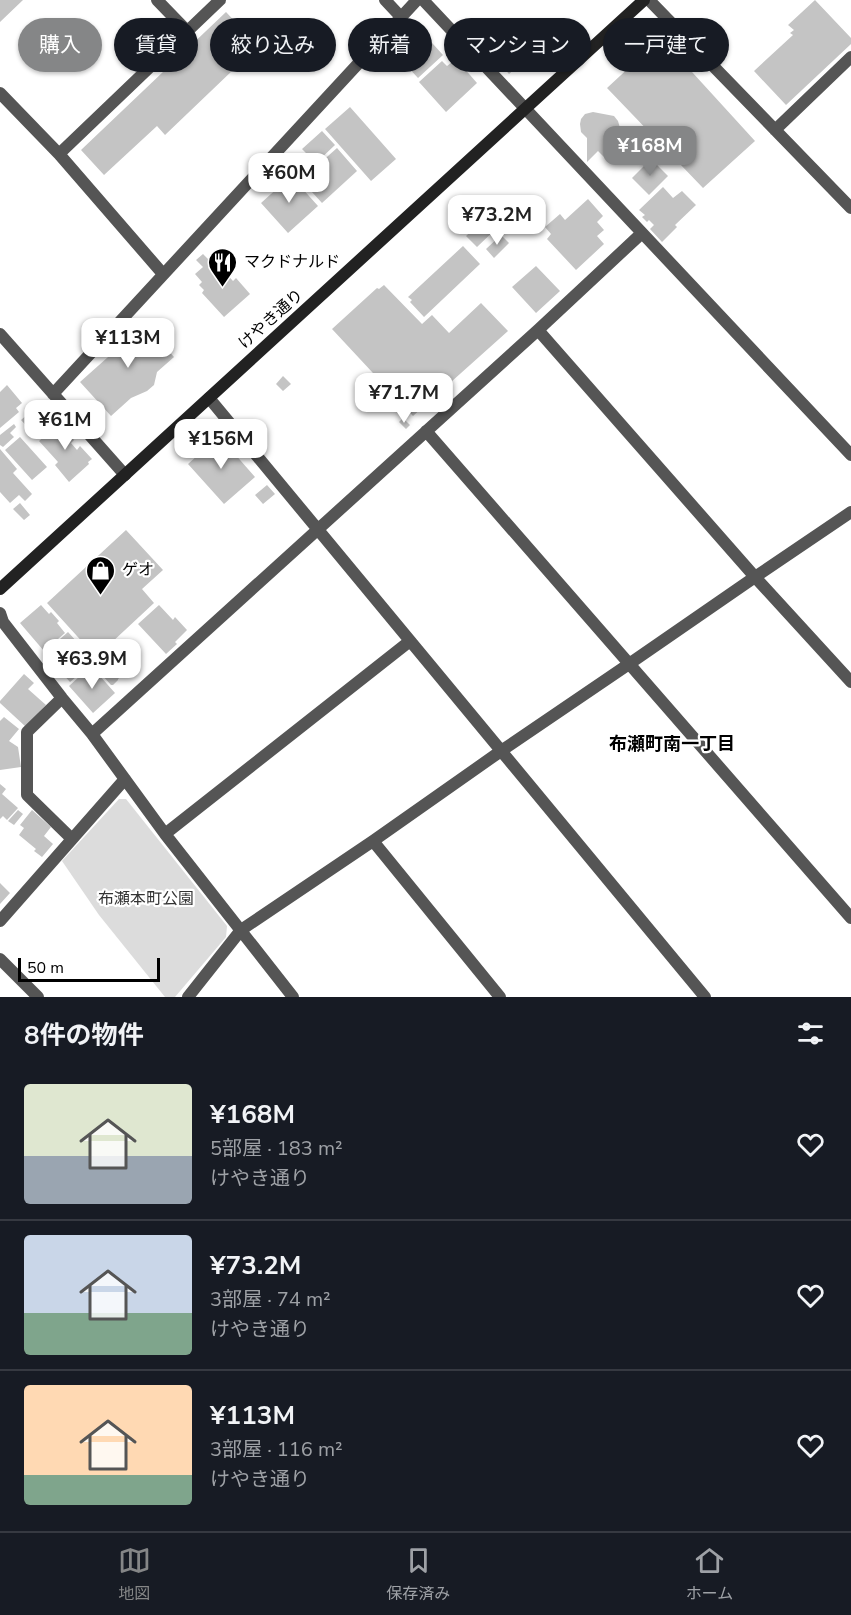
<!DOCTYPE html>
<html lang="ja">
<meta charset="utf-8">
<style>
body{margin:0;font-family:"Nunito Sans","Noto Sans JP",sans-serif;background:#20242c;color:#f1f3f6;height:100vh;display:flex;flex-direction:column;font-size:22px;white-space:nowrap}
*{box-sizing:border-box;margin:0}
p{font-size:20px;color:#9ea1a6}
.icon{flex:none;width:33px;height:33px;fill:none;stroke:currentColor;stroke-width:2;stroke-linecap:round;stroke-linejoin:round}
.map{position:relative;height:997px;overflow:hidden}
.details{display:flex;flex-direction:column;background:#171b24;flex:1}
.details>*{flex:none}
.banner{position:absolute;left:18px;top:18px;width:816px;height:54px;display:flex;gap:12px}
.scale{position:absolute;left:18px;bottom:15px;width:142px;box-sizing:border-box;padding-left:6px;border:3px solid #000;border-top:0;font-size:16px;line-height:21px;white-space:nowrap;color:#000;-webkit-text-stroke:4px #fff;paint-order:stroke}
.price{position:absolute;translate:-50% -51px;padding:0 14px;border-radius:12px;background:#fff;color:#222;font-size:20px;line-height:39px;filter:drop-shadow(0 2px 3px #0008)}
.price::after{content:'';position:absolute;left:50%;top:36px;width:18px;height:14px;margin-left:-9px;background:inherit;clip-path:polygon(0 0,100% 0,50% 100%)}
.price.current{background:#858687;color:#fff}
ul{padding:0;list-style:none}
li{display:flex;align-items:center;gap:18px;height:150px;padding:0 24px}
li+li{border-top:2px solid #363941}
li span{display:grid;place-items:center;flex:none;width:168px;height:120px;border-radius:6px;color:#555}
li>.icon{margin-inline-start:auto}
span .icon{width:72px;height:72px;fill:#fffc;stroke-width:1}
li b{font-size:26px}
h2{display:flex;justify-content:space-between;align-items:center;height:72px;padding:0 24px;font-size:26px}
.pill{padding:0 21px;border-radius:27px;background:#171b24;box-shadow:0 2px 4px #0004;font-size:21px;line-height:54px}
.pill.current{background:#858687;color:#fff}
.dock{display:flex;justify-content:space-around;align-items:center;height:84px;border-top:2px solid #363941;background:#171b24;font-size:16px;color:#9ea1a6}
.dock a{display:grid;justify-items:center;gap:3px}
.dock .current{color:#858687}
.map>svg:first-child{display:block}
.green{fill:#dcdcdc}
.building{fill:#c4c4c4}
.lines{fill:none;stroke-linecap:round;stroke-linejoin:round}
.street{stroke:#555;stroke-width:12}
.secondary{stroke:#222;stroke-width:12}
.labels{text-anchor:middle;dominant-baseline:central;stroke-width:4.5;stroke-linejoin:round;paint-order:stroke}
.poi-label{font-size:16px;fill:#000;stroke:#fff;text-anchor:start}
.street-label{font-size:16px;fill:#000;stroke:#fff}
.park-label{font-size:16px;fill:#333;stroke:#fff}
.neighbourhood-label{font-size:18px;font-weight:bold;fill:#000;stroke:#fff}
</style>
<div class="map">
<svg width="851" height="997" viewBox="0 0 851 997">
<rect width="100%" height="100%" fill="#fff"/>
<path class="green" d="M119,799H126L227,926L226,937L175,997H165L99,915L62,861Z"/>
<path class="building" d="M0,0H23L0,22Z
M815,0L851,38V44L786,105L754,71L793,35L790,33L794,30L788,25Z
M226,12L258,46L165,135L157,126L104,175L81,150Z
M515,24L539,51L529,60L527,58L509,74L487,49Z
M423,33L443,55L418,78L392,50L404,39L410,45Z
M661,38L755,141L703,188L607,88Z
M456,59L477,83L446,112L419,82L442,61L447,66Z
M350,107L396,159L371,181L325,129Z
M593,112L614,116L618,121L620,128L631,139L608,161L598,151L587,162V138L581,132L580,124L581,119L585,114Z
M322,131L335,145L316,163L302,149Z
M337,148L357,171L322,203L301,180Z
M304,153L315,165L311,168L301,156Z
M651,159L668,176L649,195L632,178Z
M291,176L318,206L288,233L261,203Z
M663,187L673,198L682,191L696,205L675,225L677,227L662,242L650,229L654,225L649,220L647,222L642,217L645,215L639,210Z
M522,199L542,219L528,232L508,211Z
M588,199L603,216L597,222L604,230L597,236L604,244L576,270L547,239L551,234L545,227L560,214L565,220Z
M480,202L502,223L477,247L466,236L478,225L480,228L488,221L475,207Z
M501,235L509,243L494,258L486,249Z
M463,246L480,264L424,317L410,302L412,300L408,297Z
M203,254L210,261L213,259L233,281L236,278L250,294L224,317L202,293L204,290L199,285L202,282L195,274L203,267L196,260Z
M536,266L560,291L536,313L512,287Z
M384,285L422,324L432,315L449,333L481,303L508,331L413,416L332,329L377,288L379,289Z
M140,319L174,357L157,372L154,385L147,391L131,398L111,416L80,382L126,341L121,336Z
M283,376L291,384L283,391L276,384Z
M7,385L22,403L16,408L19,412L0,428V392Z
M36,407L49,421L34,434L21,420Z
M55,418L74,440L71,443L77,450L80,446L92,459L88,462L89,464L69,482L55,465L58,462L39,441L52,430L47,425Z
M403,418L410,425L406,429L399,422Z
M14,424L16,427L10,433L14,437L3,447L0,445V435Z
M219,436L255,477L224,504L188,464Z
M20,437L47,467L32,480L5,450Z
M0,449L17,469L13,473L32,494L25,501L19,495L10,503L0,492Z
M267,485L275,494L263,504L255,495Z
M20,503L30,515L24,520L13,509Z
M126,530L163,570L142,589L154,603L96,657L47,603Z
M41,605L49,614L51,612L59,621L57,623L65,633L44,651L20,623Z
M159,605L173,620L175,617L187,630L175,642L177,644L166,654L138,624Z
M68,632L78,643L75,646L79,651L83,648L95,661L70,682L44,653Z
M115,644L133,665V667L118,679V680L113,685H111L93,665L100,658L106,664L113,657L107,651Z
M91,666L115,693L93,713L69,686Z
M24,674L34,683L28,689L46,705L26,727L0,703V701Z
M4,717L19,729L9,741L18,747L21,767L0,770V721Z
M0,784L6,789L2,794L18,808L7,820L3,816L0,819Z
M18,810L23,814L14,825L8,821Z
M32,810L51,827L44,836L53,844L42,857L34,851L36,849L19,835L24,828L20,825Z
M0,883L10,893L0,904Z"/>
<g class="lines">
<path class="street" d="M157,0L187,31
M385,0L400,16
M423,0L851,455
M649,0L851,208
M0,93L59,154L163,274
M775,130L851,57
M59,154L220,0
M538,330L755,577L851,682
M0,334L125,475
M53,394L417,0
M209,398L705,997
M426,431L851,918
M0,613L3,622L62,698L92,734L165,834L293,997
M62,698L27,732V795L72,839
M92,734L538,330L642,233
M165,834L410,641
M373,841L500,997
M0,921L125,779
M0,959L38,997
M188,997L241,930L373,841L501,751L629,664L755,577L851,512"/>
<path class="secondary" d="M0,589L644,0"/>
</g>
<defs>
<symbol id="restaurant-pin" viewBox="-11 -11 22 30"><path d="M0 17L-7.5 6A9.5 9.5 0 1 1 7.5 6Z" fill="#000" stroke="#fff"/><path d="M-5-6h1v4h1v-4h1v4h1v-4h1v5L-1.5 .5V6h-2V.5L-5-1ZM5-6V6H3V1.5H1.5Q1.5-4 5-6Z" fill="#fff"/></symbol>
<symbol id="shop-pin" viewBox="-11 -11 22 30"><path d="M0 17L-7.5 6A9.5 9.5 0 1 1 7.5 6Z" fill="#000" stroke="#fff"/><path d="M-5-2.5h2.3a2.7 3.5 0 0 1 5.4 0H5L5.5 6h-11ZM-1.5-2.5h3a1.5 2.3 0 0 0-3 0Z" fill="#fff"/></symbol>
</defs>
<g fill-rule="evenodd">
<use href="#restaurant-pin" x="206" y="246" width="33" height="45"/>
<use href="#shop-pin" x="84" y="554" width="33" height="45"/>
</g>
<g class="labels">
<g class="poi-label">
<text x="244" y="262">マクドナルド</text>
<text x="122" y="570">ゲオ</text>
</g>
<g class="street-label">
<text transform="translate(271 319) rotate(-42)">けやき通り</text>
</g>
<g class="park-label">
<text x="146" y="899">布瀬本町公園</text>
</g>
<g class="neighbourhood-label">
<text x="672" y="744">布瀬町南一丁目</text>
</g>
</g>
</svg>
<div class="scale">50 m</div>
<b class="price current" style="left:650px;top:177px">¥168M</b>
<b class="price" style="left:289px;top:204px">¥60M</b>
<b class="price" style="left:497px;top:246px">¥73.2M</b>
<b class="price" style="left:128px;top:369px">¥113M</b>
<b class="price" style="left:404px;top:424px">¥71.7M</b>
<b class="price" style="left:65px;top:451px">¥61M</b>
<b class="price" style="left:221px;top:470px">¥156M</b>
<b class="price" style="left:92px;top:690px">¥63.9M</b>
<div class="banner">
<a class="pill current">購入</a>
<a class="pill">賃貸</a>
<a class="pill">絞り込み</a>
<a class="pill">新着</a>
<a class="pill">マンション</a>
<a class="pill">一戸建て</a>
</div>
</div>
<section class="details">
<h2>8件の物件<svg class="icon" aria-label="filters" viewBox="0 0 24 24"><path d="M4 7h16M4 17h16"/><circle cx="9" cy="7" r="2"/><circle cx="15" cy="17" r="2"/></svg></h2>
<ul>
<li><span style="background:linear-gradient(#dfe7d0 60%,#9aa5b1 0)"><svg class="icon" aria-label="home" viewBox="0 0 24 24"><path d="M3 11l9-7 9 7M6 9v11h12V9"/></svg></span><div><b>¥168M</b><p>5部屋 · 183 m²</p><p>けやき通り</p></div><svg class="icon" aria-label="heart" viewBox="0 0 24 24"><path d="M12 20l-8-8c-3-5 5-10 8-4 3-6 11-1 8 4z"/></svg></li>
<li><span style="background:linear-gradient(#c9d6e8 65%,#7fa58c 0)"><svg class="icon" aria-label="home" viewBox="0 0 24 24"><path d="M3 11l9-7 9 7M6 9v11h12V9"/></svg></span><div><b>¥73.2M</b><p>3部屋 · 74 m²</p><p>けやき通り</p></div><svg class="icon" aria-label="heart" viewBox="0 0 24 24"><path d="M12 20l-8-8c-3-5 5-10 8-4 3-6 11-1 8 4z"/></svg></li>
<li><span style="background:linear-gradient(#ffd9b3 75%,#7fa58c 0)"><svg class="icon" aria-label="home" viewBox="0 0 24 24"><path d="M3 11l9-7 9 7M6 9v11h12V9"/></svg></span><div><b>¥113M</b><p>3部屋 · 116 m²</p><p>けやき通り</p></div><svg class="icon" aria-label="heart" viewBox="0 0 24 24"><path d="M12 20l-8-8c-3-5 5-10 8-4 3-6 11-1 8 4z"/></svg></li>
</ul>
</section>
<nav class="dock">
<a class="current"><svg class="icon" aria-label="map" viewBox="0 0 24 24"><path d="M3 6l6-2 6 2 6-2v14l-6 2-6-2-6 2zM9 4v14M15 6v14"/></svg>地図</a>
<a><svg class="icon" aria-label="saved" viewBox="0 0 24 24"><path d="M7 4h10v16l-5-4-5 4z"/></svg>保存済み</a>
<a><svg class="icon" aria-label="home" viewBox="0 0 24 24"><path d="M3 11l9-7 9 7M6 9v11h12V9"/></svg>ホーム</a>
</nav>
